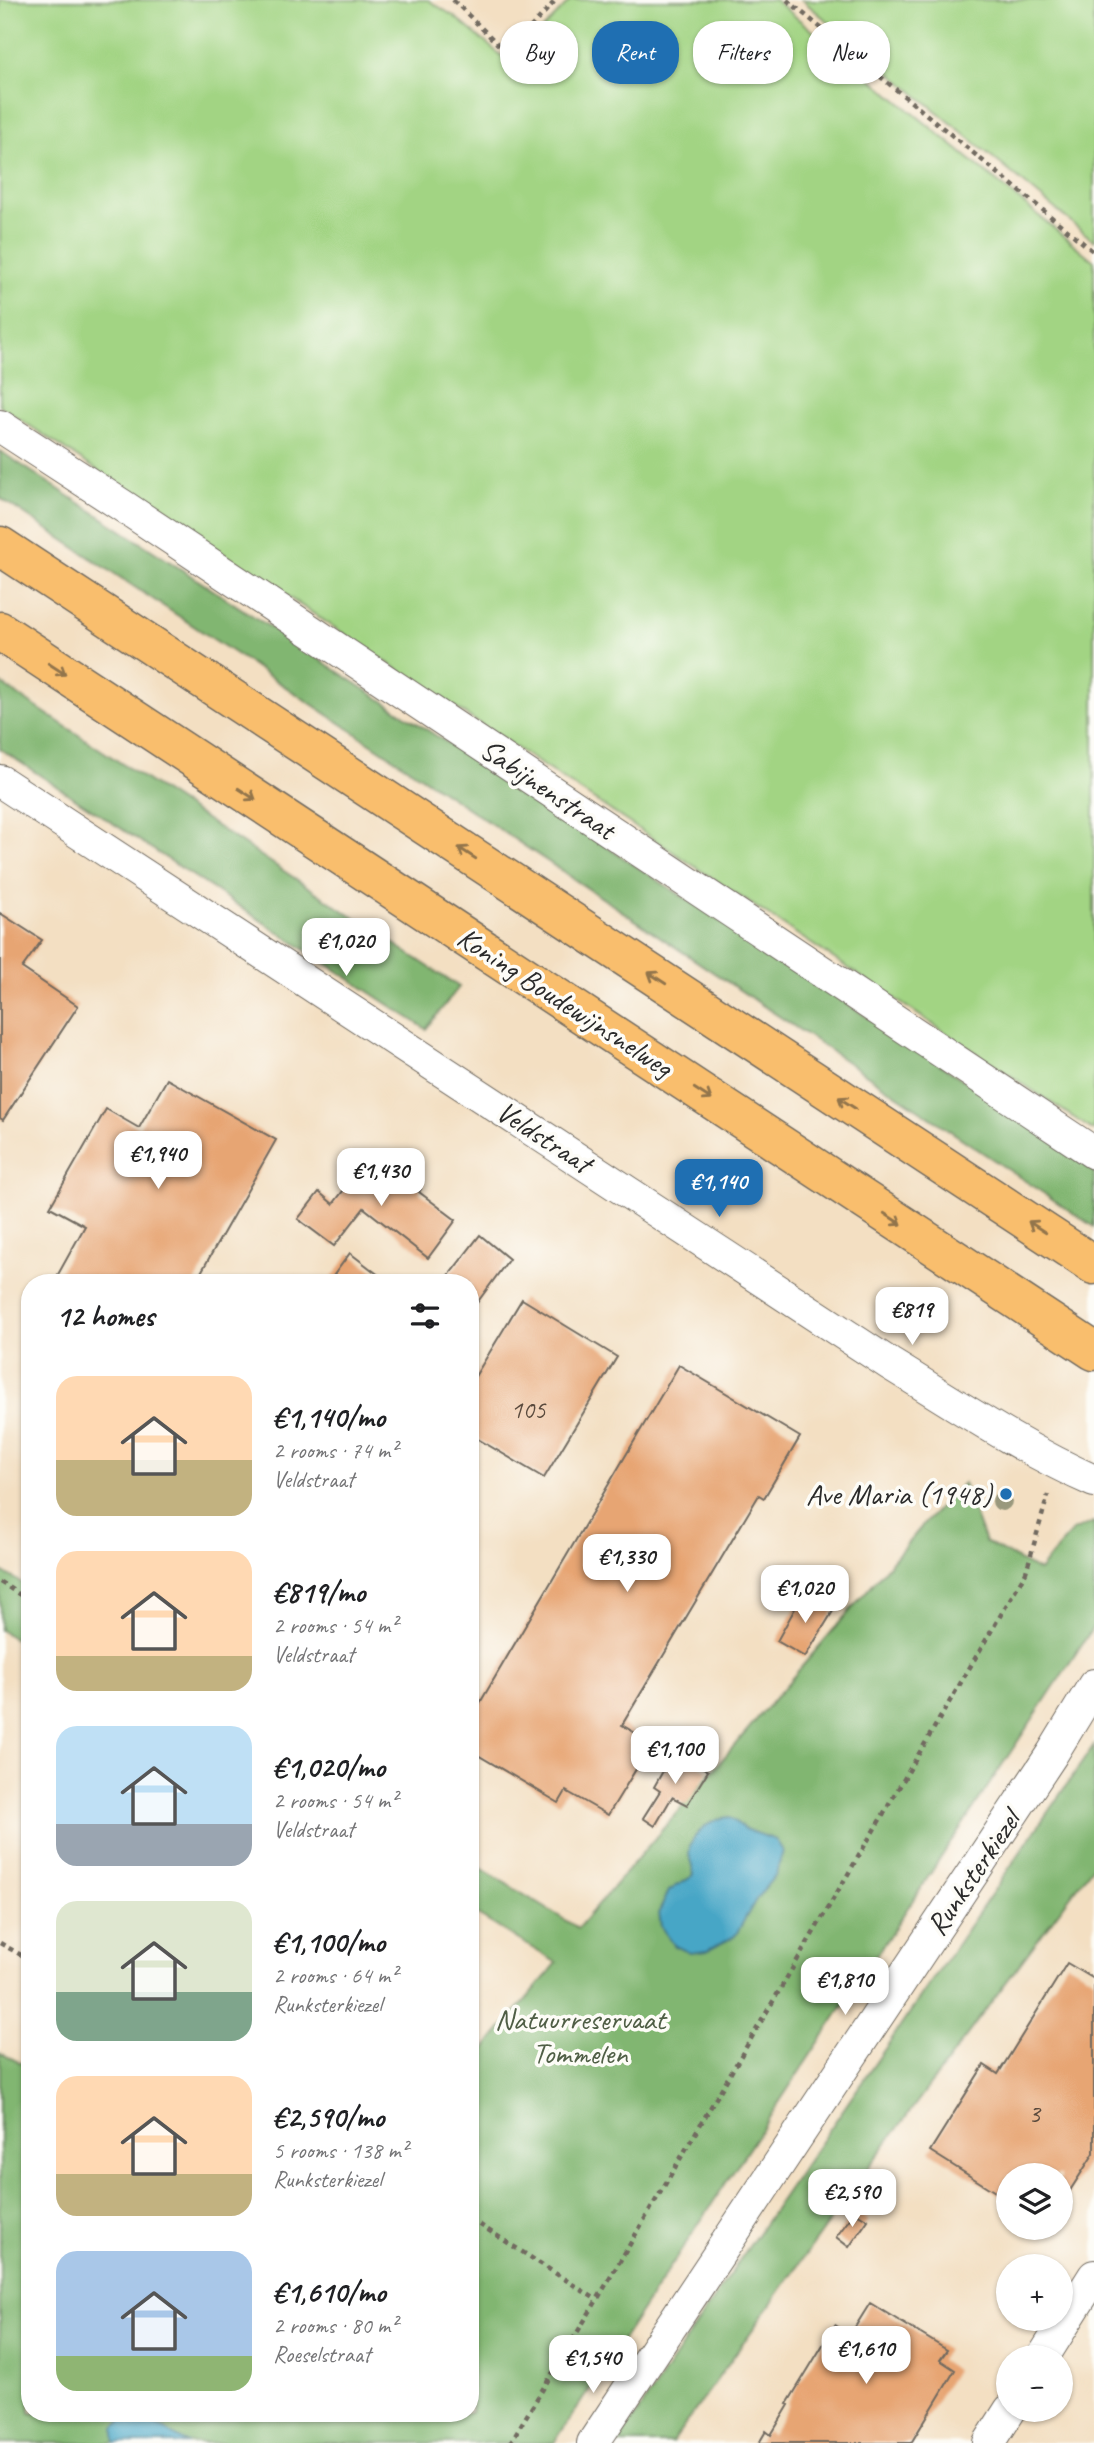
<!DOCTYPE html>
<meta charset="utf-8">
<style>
body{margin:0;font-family:Caveat,sans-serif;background:#f2f2f2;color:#202124;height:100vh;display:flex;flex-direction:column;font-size:26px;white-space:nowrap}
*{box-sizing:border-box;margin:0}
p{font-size:23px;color:#757577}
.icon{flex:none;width:38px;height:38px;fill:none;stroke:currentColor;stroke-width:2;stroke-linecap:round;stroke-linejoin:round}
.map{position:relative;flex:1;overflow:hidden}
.side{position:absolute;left:21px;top:1274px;width:458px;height:1148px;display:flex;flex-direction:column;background:#fff;border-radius:28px;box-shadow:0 2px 5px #0004}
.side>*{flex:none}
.top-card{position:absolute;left:500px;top:21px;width:488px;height:63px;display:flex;gap:14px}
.fabs{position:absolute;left:996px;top:2163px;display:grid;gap:14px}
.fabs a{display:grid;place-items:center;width:77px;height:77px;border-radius:50%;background:#fff;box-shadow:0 2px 5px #0004;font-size:35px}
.price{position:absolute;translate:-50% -60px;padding:0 16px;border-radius:14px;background:#fff;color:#222;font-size:23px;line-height:46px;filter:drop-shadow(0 2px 4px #0008)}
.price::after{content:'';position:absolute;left:50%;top:42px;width:21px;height:16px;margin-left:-10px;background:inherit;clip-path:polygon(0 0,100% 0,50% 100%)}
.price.on{background:#1f6fb2;color:#fff}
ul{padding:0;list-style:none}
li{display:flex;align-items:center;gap:21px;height:175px;padding:0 35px}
li span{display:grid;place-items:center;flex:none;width:196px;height:140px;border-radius:21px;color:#555}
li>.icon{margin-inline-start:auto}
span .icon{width:84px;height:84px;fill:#fffc;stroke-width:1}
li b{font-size:30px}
h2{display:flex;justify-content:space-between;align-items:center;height:84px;padding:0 35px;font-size:30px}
.tag{padding:0 24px;border-radius:28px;background:#fff;box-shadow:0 2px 5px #0004;font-size:24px;line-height:63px}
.tag.on{background:#1f6fb2;color:#fff}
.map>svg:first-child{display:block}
.green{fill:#a2d483;stroke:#668057;stroke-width:2}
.forest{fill:#81b671;stroke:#56704e;stroke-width:2}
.water{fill:#47a6c6;stroke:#396878;stroke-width:2}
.building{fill:#e7a573}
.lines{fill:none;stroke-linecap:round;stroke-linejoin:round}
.minor-casing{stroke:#716a60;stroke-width:34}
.motorway-casing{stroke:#716a60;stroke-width:41}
.path{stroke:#716a60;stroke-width:4.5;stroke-dasharray:5 5;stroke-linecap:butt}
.minor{stroke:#fff;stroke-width:32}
.motorway{stroke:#f9be6d;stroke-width:38}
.tree{fill:#99987d}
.oneway{stroke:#92744c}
.poi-dot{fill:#1f6fb2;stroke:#fdfcf7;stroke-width:2.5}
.labels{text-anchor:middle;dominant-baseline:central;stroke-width:7;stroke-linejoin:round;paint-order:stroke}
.number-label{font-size:26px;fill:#5a4a3d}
.street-label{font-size:30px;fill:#2b2b2b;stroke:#fdfcf7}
.poi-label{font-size:30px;fill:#2b2b2b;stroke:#fdfcf7;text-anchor:end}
.park-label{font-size:30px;fill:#4f5e45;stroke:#fdfcf7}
</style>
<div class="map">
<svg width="1094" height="2443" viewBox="0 0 1094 2443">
<rect width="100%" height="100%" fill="#fdfcf7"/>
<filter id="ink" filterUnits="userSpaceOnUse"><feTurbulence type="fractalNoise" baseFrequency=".0143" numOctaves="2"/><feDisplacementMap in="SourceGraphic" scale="14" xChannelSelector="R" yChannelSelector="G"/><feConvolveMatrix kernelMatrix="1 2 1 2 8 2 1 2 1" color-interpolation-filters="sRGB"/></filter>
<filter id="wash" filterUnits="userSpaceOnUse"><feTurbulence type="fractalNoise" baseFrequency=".00686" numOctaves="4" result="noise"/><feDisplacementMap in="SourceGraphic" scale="28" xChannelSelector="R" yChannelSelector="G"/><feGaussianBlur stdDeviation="1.57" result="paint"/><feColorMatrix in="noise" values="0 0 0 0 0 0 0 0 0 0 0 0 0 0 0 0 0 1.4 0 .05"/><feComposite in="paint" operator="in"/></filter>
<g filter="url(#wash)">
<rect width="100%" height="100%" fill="#f3dfc2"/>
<path class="green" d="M0,0H428L455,17L510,63L571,0H775L1094,261V1131L0,406Z
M802,0H1094V241Z"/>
<path class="forest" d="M0,451L1094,1165V1227L381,750L0,498Z
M0,683L459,987L426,1029L0,749Z
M963,1483L985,1542L1039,1571L1072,1531L1094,1522V1626L554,2443H0V2053L30,2067V2413H471V2065L557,1963L471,1911V1862L578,1928L924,1524Z
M0,1570L30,1588V1648L0,1630Z
M1094,1745V1864L845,2199L672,2443H618L730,2274Z"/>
<path class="water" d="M729,1817L745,1829L776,1840L783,1851L776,1874L757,1898L735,1936L707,1951L690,1953L675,1946L661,1927L659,1912L669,1891L694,1875C693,1869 689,1859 689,1852C691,1833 712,1818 729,1817Z
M124,2417H142L189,2443H115V2428Z"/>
<g id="blocks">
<path class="building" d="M0,913L42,940L22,968L78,1006L3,1120L0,1118Z
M167,1079L276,1140L195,1283H65L56,1278L85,1226L50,1207L106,1109L139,1128Z
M373,1152L421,1189L419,1192L456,1220L428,1258L364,1208L334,1246L298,1219L319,1192L333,1204Z
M480,1235L509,1259L471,1311V1283H443Z
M350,1253L389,1283H328Z
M522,1299L617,1357L544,1478L471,1435V1383Z
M679,1365L800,1437L764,1498L759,1495L622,1725L652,1743L608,1815L566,1791L559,1803L471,1751V1718Z
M803,1594L833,1611L805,1657L777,1641Z
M671,1757L684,1764L688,1758L708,1771L687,1805L672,1797L655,1826L643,1818L660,1791L654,1787Z
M1067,1963L1094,1979V2153L1060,2206V2175H1008V2200L930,2151L984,2065L998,2074Z
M855,2212L868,2220L849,2247L836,2237Z
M870,2303L947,2350L940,2360L955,2370L911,2443H759L766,2431L771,2435L789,2405L787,2404L835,2325L850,2335Z"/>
</g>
</g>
<g filter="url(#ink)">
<use href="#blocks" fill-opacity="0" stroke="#716a60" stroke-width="2"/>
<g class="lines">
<defs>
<path id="minor" d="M0,426L126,508L1094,1153
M0,781L890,1364C957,1405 1022,1449 1094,1481
M1043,2357L1094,2276
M593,2443L1052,1754L1094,1685
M989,2443L1010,2410"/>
<path id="motorway" d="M0,546L1094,1265
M0,631L1094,1351"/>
</defs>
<use href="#minor" class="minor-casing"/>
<use href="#motorway" class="motorway-casing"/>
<path class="path" d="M453,0L507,53L556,0
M787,0L1094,252
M0,1582L25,1598
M0,1943L30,1960
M471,2219L597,2300
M510,2443L597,2300L1026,1572L1048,1495"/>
<use href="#minor" class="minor"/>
<use href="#motorway" class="motorway"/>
</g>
<circle class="tree" cx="1002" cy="1501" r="10"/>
<defs><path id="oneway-shaft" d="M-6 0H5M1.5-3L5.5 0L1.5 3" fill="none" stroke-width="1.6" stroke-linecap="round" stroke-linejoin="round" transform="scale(1.75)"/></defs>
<g class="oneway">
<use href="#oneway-shaft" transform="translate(57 669) rotate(33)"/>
<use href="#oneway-shaft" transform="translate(247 794) rotate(33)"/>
<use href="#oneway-shaft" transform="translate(467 853) rotate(-147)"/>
<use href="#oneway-shaft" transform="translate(657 978) rotate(-147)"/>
<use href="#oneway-shaft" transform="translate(703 1094) rotate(33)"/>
<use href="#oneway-shaft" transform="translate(847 1103) rotate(-147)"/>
<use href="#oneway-shaft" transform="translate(893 1219) rotate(33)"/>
<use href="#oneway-shaft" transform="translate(1037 1227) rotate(-147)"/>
</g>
</g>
<circle class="poi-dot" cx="1006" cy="1494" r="7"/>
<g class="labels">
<g class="number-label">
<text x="528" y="1409">105</text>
<text x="1034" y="2113">3</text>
</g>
<g class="street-label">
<text transform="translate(548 789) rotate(34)">Sabijnenstraat</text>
<text transform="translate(565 1002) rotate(33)">Koning Boudewijnsnelweg</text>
<text transform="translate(544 1137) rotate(33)">Veldstraat</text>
<text transform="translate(973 1873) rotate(-56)">Runksterkiezel</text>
</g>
<g class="poi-label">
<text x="992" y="1494">Ave Maria (1948)</text>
</g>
<g class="park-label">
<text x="580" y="2019">Natuurreservaat<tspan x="580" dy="34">Tommelen</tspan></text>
</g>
</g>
</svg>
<div class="fabs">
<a><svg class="icon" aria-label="layers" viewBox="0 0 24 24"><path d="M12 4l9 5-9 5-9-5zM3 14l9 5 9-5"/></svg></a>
<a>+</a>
<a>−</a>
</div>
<b class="price" style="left:346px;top:978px">€1,020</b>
<b class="price" style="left:158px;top:1191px">€1,940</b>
<b class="price" style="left:381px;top:1208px">€1,430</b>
<b class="price on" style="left:719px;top:1219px">€1,140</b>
<b class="price" style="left:912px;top:1347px">€819</b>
<b class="price" style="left:627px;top:1594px">€1,330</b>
<b class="price" style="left:805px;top:1625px">€1,020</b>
<b class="price" style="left:675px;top:1786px">€1,100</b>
<b class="price" style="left:845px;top:2017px">€1,810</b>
<b class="price" style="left:852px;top:2229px">€2,590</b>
<b class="price" style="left:866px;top:2386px">€1,610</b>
<b class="price" style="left:593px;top:2395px">€1,540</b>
<div class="top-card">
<a class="tag">Buy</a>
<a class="tag on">Rent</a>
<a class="tag">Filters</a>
<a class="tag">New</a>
</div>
<section class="side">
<h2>12 homes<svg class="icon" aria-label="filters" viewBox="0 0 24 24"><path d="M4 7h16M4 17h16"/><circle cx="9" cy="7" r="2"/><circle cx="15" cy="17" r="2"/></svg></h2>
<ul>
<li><span style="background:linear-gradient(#ffd9b3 60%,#c2b280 0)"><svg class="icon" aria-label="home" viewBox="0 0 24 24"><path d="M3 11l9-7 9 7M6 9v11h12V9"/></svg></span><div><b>€1,140/mo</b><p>2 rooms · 74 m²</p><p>Veldstraat</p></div></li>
<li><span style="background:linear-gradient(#ffd9b3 75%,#c2b280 0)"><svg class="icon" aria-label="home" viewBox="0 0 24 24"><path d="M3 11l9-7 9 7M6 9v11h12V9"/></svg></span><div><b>€819/mo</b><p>2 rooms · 54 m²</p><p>Veldstraat</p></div></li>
<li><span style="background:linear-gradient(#bfe0f5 70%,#9aa5b1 0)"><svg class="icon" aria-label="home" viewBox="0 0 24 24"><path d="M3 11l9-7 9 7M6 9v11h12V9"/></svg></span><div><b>€1,020/mo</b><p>2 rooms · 54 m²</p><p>Veldstraat</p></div></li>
<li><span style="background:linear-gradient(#dfe7d0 65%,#7fa58c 0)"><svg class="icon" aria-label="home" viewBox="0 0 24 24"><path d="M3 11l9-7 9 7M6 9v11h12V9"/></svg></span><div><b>€1,100/mo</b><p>2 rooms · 64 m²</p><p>Runksterkiezel</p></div></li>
<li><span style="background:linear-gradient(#ffd9b3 70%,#c2b280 0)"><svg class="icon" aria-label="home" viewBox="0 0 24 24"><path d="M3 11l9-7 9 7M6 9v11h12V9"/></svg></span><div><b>€2,590/mo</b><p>5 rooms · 138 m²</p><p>Runksterkiezel</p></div></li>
<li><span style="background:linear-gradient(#a9c7e8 75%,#8fb573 0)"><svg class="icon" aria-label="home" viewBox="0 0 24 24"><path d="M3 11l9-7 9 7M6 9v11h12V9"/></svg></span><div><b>€1,610/mo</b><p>2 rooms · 80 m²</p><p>Roeselstraat</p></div></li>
</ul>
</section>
</div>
